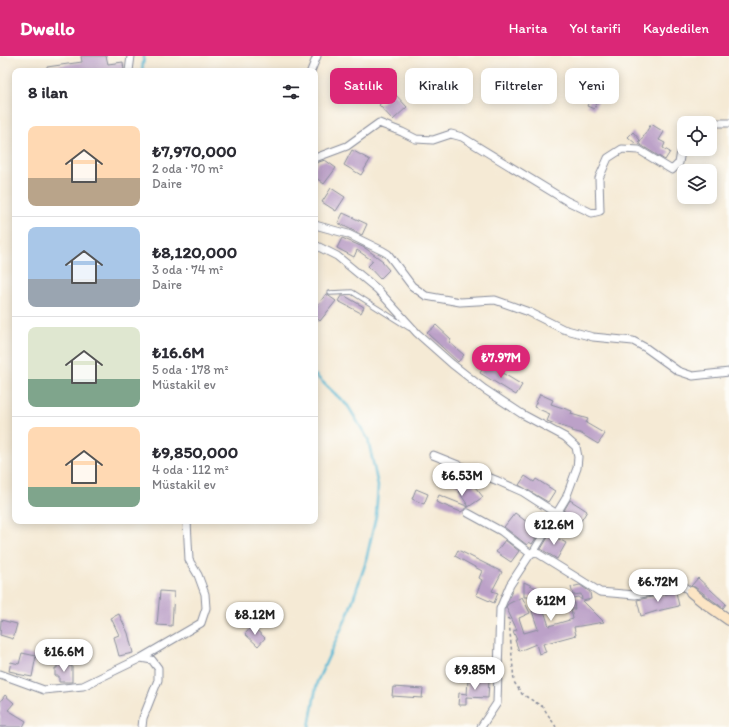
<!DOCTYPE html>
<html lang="tr">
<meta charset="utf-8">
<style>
body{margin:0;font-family:Itim,sans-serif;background:#f7f7f7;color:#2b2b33;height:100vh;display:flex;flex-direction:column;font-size:15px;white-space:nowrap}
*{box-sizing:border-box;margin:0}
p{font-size:13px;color:#7c7c81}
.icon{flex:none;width:22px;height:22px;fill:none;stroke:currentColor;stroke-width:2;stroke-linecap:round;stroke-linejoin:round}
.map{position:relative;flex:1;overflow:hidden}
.drawer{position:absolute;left:12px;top:12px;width:306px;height:456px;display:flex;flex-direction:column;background:#fff;border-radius:8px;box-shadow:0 2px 10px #0003}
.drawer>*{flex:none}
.guide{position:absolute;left:330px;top:12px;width:339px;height:36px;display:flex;gap:8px}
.controls{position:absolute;left:677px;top:60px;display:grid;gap:8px}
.controls a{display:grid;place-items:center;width:40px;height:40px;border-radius:8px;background:#fff;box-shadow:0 2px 10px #0003;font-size:20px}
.price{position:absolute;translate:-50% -34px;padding:0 9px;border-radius:14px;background:#fff;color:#222;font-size:13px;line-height:26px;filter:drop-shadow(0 1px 2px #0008)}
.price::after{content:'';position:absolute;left:50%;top:24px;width:12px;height:9px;margin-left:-6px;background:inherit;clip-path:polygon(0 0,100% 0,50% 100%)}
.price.active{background:#db2777;color:#fff}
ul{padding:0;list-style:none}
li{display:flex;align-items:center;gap:12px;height:100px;padding:0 16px}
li+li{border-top:1px solid #e1e1e2}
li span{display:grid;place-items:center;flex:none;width:112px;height:80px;border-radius:8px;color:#555}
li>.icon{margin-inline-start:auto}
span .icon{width:48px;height:48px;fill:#fffc;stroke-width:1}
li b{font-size:17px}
h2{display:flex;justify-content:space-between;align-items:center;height:48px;padding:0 16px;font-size:17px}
.chip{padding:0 14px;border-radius:8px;background:#fff;box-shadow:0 2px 10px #0003;font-size:14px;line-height:36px}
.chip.active{background:#db2777;color:#fff}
header{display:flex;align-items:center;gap:24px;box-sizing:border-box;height:56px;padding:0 20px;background:#db2777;color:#fff}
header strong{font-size:19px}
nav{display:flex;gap:22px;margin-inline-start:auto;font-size:14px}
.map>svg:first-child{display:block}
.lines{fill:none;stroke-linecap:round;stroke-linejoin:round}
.stream{stroke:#56b8d4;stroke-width:2.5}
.building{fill:#bca1c8}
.lane-casing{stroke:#888c9a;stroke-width:5.5}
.street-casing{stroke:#888c9a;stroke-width:9}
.secondary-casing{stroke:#888c9a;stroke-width:12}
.path{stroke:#888c9a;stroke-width:1.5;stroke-dasharray:3 3;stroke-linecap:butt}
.lane{stroke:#fff;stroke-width:3.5}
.street{stroke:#fff;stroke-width:7}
.secondary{stroke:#fce5c4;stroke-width:10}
</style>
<header>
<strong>Dwello</strong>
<nav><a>Harita</a><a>Yol tarifi</a><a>Kaydedilen</a></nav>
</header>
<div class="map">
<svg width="729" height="671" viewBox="0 0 729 671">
<rect width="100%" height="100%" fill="#fdfcf7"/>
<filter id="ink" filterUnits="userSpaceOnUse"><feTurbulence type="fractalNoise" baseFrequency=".025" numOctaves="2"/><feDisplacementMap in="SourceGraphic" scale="8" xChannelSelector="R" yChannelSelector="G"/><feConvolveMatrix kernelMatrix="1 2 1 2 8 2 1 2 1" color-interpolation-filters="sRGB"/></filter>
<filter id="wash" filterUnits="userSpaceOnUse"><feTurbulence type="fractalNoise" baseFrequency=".012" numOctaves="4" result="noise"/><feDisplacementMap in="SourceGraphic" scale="16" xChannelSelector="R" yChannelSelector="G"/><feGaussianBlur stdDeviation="0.9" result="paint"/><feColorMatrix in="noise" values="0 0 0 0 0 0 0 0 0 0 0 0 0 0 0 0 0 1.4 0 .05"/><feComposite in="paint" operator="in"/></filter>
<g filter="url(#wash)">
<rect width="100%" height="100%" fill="#f5ead5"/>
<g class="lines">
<path class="stream" d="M142,15L144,0
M309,671L317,626L348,558L365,509L376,460L378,430L368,383L348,350L315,319"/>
</g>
<g id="blocks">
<path class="building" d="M81,0H106L108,8L123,6L124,15H47V11L82,6Z
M393,36L407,51L393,64L379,49Z
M592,39L599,43L594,53L587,50Z
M651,68L664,76L659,84L665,87L663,92L670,96L665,104L639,88Z
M633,76L640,84L636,88L628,81Z
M352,94L370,104L361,119L344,109Z
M325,104L336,112L324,128L315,121V111L319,106Z
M331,132L345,141L336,155L322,146Z
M343,157L367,168L362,179L338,167Z
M342,182L365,192L383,205L382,206L389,214L380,223L368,210L373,205L357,194L354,201L337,192Z
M326,238L336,245L320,265L315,261V253Z
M341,240H345L364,251L361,257L338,245Z
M436,269L451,283L449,286L464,299L458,306L427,277Z
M486,307L522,329L516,339L480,317Z
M540,338L553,344L551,348L572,355L571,358L588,363L586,367L605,378L598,388L580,377L572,375L573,374L547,365L550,358L534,351Z
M525,420L534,426L536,423L555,435L548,446L519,429Z
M461,423L467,430L472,427L483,441L461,456L436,446L439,439L469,451L459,436L461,434L455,427Z
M416,433L428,438L424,448L412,443Z
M570,444L587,455L578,470L561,460Z
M515,457L540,476L532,488L529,486L527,489L504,471Z
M550,478L566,487L557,503L541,493Z
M505,484L519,495L511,506L496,496Z
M458,494L502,516L492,535L498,537L494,547L476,539L482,524L479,522L482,515L455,500Z
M698,522L726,548L723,552L695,531L691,530Z
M524,526L540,534V541H524Z
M580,529L590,536L591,543L583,545L604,566L574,571L576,579L543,588L546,596L539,598L536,588L519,595L515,584H517L513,575L517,574L506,551L508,548L522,541L530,557L519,562L524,577L538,573L532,555L543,552L549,570L573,563L571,553H575L573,542L578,541L582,544L581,538L573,539L571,531Z
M160,535L174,536L172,570L157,569Z
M676,536L679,550L657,555L641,560L637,544Z
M119,558L128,577L133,597L119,600L114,581L119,579L111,562Z
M1,564L17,568L13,583L0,579Z
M252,570L265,582L258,590L245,578Z
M22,597L36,600L32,621L17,618L18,617L9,615L11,606L19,608Z
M57,609L72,610V626H59V620H55V612H57Z
M468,623L489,624L488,642L466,641V649H458L459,637L467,638V639Z
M393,631L423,633L422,642L392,640Z
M5,639L14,647L8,654L26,665L23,671H0V646Z"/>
</g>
</g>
<g filter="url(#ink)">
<use href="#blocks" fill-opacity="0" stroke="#888c9a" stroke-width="1"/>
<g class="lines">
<defs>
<path id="lane" d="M330,237L352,236L409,272"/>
<path id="street" d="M129,15L131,0
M311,15L317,0
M689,67H729
M315,102L347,90L379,67L402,76L416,83L433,84L451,78L462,81L567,145L592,157L600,155L599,122L608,102L622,93L639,94L672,114L679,107L684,77
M315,169L348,178L383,195L388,198L412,230L426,240L460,246L495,244L529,256L563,273L593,281L633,285L646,292L678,315L693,320L729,316
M315,189L337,200L377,233L417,277L452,308L484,333L522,358L565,381L576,391L578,401L577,412L566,442L534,495L529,500L510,529L500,553L497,647L481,671
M433,399L498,425L523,436L557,458
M468,457L501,475L531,498
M534,495L600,536L635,539L683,530L691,536
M0,618L44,634L83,630L141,602
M142,671L143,662L158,624V612L152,604L141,602L201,567L206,552L205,538L198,519L189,504L187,465"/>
<path id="secondary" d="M691,536L702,545L729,564"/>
</defs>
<use href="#lane" class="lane-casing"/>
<use href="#street" class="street-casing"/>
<use href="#secondary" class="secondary-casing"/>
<path class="path" d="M507,562L509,563L514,626L522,638L543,651L556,671"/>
<use href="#lane" class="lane"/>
<use href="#street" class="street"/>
<use href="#secondary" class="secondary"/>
</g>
</g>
</svg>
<div class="controls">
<a><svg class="icon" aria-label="locate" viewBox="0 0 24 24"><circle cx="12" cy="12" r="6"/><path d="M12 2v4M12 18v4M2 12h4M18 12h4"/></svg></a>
<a><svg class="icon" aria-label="layers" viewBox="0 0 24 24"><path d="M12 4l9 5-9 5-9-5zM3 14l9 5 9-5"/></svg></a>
</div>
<b class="price active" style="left:501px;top:323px">₺7.97M</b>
<b class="price" style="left:462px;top:441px">₺6.53M</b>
<b class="price" style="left:554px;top:490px">₺12.6M</b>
<b class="price" style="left:658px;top:547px">₺6.72M</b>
<b class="price" style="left:551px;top:566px">₺12M</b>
<b class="price" style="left:255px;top:580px">₺8.12M</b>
<b class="price" style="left:64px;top:617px">₺16.6M</b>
<b class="price" style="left:475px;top:635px">₺9.85M</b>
<div class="guide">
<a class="chip active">Satılık</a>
<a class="chip">Kiralık</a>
<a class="chip">Filtreler</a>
<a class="chip">Yeni</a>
</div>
<section class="drawer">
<h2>8 ilan<svg class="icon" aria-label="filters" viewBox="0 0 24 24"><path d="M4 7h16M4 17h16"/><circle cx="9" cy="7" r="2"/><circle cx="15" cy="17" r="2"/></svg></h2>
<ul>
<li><span style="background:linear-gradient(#ffd9b3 65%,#b9a48a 0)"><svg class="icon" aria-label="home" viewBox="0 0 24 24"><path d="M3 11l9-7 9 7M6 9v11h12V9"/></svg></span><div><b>₺7,970,000</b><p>2 oda · 70 m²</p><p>Daire</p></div></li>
<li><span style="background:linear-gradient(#a9c7e8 65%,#9aa5b1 0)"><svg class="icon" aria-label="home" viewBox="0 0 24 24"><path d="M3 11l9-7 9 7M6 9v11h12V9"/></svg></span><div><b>₺8,120,000</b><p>3 oda · 74 m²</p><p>Daire</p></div></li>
<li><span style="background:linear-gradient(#dfe7d0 65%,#7fa58c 0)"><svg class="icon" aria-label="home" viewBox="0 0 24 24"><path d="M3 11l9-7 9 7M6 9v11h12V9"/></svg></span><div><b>₺16.6M</b><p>5 oda · 178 m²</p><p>Müstakil ev</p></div></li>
<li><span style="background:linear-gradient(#ffd9b3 75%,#7fa58c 0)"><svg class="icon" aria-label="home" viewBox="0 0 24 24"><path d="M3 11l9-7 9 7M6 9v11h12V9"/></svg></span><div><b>₺9,850,000</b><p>4 oda · 112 m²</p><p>Müstakil ev</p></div></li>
</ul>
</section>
</div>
